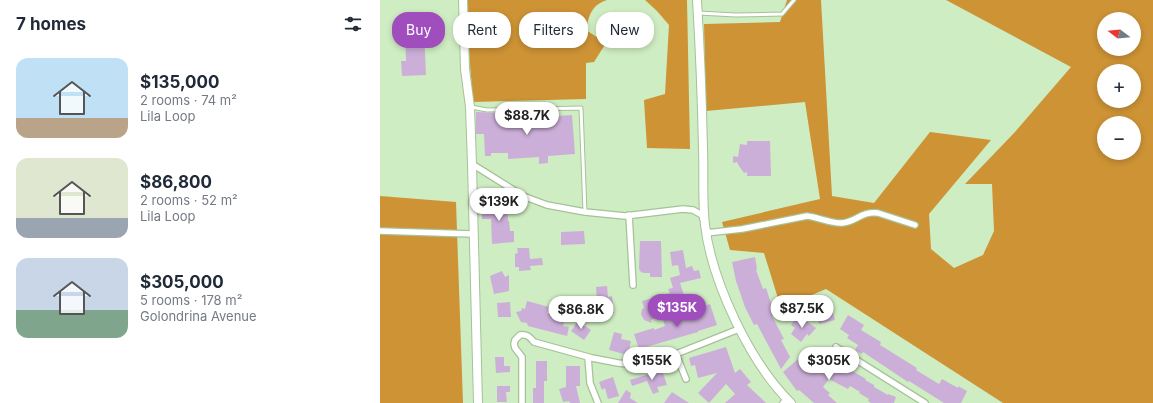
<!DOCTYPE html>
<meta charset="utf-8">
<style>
body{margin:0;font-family:Inter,sans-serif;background:#f6f6f7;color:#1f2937;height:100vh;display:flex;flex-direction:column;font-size:15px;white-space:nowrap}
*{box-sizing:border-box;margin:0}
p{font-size:13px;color:#747a83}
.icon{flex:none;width:22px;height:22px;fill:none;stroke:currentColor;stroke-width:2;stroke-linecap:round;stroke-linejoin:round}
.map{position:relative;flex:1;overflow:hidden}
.details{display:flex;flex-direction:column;background:#fff;width:380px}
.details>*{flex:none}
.top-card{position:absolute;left:12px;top:12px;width:380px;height:36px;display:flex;gap:8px}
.needle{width:26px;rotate:286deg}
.fabs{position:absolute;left:717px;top:12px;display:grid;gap:8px}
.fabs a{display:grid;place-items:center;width:44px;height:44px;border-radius:50%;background:#fff;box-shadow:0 2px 6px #0003;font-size:20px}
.price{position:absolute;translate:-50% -34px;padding:0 9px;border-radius:14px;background:#fff;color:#222;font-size:13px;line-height:26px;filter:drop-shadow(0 1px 2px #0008)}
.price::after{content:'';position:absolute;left:50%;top:24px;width:12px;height:9px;margin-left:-6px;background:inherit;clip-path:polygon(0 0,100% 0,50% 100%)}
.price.active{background:#a04ebe;color:#fff}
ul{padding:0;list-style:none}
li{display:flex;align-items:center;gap:12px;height:100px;padding:0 16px}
li span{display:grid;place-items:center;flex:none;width:112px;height:80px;border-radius:12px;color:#555}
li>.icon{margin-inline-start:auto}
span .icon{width:48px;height:48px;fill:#fffc;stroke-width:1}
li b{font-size:17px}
h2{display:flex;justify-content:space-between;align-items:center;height:48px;padding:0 16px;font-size:17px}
.chip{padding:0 14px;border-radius:16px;background:#fff;box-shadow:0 2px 6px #0003;font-size:14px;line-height:36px}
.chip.active{background:#a04ebe;color:#fff}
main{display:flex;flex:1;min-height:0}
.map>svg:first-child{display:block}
.forest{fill:#cd9335;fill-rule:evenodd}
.water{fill:#7ab15e}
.building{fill:#ccafd8}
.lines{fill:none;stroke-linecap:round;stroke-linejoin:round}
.lane-casing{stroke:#a5c298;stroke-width:5}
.street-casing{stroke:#a5c298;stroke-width:8}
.secondary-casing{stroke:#a5c298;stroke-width:10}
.lane{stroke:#fff;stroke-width:3}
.street{stroke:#fff;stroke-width:5.5}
.secondary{stroke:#fff;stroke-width:8}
</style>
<main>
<section class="details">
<h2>7 homes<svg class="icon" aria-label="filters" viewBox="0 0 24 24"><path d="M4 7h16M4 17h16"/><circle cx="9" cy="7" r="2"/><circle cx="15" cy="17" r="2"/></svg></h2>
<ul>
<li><span style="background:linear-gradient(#bfe0f5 75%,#b9a48a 0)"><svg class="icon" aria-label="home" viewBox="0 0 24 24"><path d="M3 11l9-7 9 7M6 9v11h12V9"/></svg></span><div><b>$135,000</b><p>2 rooms · 74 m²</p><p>Lila Loop</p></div></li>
<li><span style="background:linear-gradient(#dfe7d0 75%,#9aa5b1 0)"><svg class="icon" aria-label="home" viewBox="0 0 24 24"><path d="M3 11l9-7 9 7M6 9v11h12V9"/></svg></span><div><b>$86,800</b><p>2 rooms · 52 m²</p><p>Lila Loop</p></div></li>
<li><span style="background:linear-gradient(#c9d6e8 65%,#7fa58c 0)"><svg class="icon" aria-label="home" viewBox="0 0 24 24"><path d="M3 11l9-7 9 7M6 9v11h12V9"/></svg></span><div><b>$305,000</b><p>5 rooms · 178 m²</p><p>Golondrina Avenue</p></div></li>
</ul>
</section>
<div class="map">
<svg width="773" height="403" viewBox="0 0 773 403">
<rect width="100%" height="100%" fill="#cfedc2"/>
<path class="forest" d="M85,0H227C211,5 209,16 206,30L226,43L214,62L206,63V99L93,102Z
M265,0H307L310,149L267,148L264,100L285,94L289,25L277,11Z
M407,0H441L452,196L494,203L550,132L611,140L549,214L551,249L574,268L603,255L614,231L612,184H585L635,132L691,67L566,0H773V403H623L446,289L401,308L384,253L350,250L342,222L440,199L425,102L326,111L324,24L400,22ZM724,19H754V49H724ZM724,71H754V101H724ZM724,123H754V153H724Z
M0,196L76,202L83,403H0Z"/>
<path class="water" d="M308,304L310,308L295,312L294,308Z"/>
<path class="building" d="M44,29L46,75L22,76L21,61H26L25,30Z
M96,112L122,113V120L192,115L195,154L168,156V163L159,164V157L128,159V153H111V156H105L104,134H96Z
M367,141H390L391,176H367V172L364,173L359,166L357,162L353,163V156L358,157L360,144L367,145Z
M127,202L128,221H129L130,231H134V242L112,244L111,219H102V204Z
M204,231L205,244L181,245V232Z
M260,241H281L282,277H270V273H264L261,272L259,269Z
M137,248H149L150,259L162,258L163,265L150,266L151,270L139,271V267H135V254L138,253Z
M303,250L306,268L312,266L314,271L319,270L321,278L300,283L307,304L294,308L293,305L281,310L283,315L271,320L272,323L264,320L261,314L262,309L264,308L262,301L290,293L288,289L293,288L290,278L300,275L298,265L292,266L290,252Z
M375,257L377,269L376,270L383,289L386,288L390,300L397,314L392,316L404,339L401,340L410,357L401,369L377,324L374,325L365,307L356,281L352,262Z
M122,271L125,277L129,275V291L114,294L110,276Z
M227,286L228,297L232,296L234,313L218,314L216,287Z
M147,301L169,307L167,313L185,318L183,326L189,327L187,336L148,326L147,323L141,322L136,312L141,311L142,308L145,309Z
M130,302L131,317H118L117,303Z
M450,302L455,320L439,324L434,307Z
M330,304L337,325L318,331V332L259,349L254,334L274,328V330L285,326L283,320L293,317L294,321L317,315L315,309Z
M418,315L436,328L429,336L427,334L421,342L411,334L415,328L411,325Z
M468,315L484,325L481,330L501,342L500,345L537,368L536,370L559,384L562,379L578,388V386L587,391L581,403H564L529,381L528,382L483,352L482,354L475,350L478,345L467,338L469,335L460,329Z
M198,321L211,330L204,340L191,331Z
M234,332L242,334L241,339L251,341L248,355L229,350Z
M346,347L355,373L360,369L371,382L367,385L386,403H345L355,394L346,384L329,403L318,393L337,373L318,378L315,365L311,366L309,358Z
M432,347L437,353L434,355L445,367L448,362L467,374L469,369L486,379L485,380L494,385V387L508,395V394L516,397L514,403H491L488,401L489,399L479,393L480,392L470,386L468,389L449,379L443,387L450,393L448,395L457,403H434L419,390L417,391L403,372Z
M115,357H124V366H130V372L116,373Z
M156,361H167V381H164V403H153V388H156Z
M186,366H200V386H196L200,403H190L189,401L183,402L179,389L186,387Z
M282,370L287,385L277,387L279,392L273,394L267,381L252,386L250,380Z
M233,377L239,396L228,399L225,388L222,390L219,382Z
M117,386H130V392H126L127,402H117Z
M246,390L251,393L250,398L258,403H238Z
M292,392L309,403H284Z"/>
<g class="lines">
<defs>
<path id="lane" d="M318,13L356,15L402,14L414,0
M91,107L107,110L201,108L205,212"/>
<path id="street" d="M92,164L143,196L167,205L205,212L245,216L303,209L313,210L322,215L323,219
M249,215L253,285
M0,231L93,234
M326,233L362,229L427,216C437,217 453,224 462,223C476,222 481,211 498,213L535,225
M456,347L545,403
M296,354L306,379
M208,357L210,383L218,403
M142,403V357L135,348L134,344L135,340L140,335C147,334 150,337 154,342L212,358L238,363L256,365L296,354L359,329
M403,403L407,399"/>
<path id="secondary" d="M83,0L85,69L90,107L92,164L98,403
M317,0C320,50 322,99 323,149C324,174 322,200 325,225C332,282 370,363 411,403"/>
</defs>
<use href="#lane" class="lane-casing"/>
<use href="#street" class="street-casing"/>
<use href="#secondary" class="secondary-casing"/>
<use href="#lane" class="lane"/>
<use href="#street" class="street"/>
<use href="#secondary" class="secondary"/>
</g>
</svg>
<div class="fabs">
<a><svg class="needle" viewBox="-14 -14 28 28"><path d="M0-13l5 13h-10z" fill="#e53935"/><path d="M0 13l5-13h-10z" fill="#747a83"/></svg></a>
<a>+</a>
<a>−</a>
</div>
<b class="price" style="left:147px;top:136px">$88.7K</b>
<b class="price" style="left:119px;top:222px">$139K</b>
<b class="price active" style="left:297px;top:328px">$135K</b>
<b class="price" style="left:422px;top:329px">$87.5K</b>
<b class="price" style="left:201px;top:330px">$86.8K</b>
<b class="price" style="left:272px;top:381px">$155K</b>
<b class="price" style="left:449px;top:381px">$305K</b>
<div class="top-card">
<a class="chip active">Buy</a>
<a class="chip">Rent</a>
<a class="chip">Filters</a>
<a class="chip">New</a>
</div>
</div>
</main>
